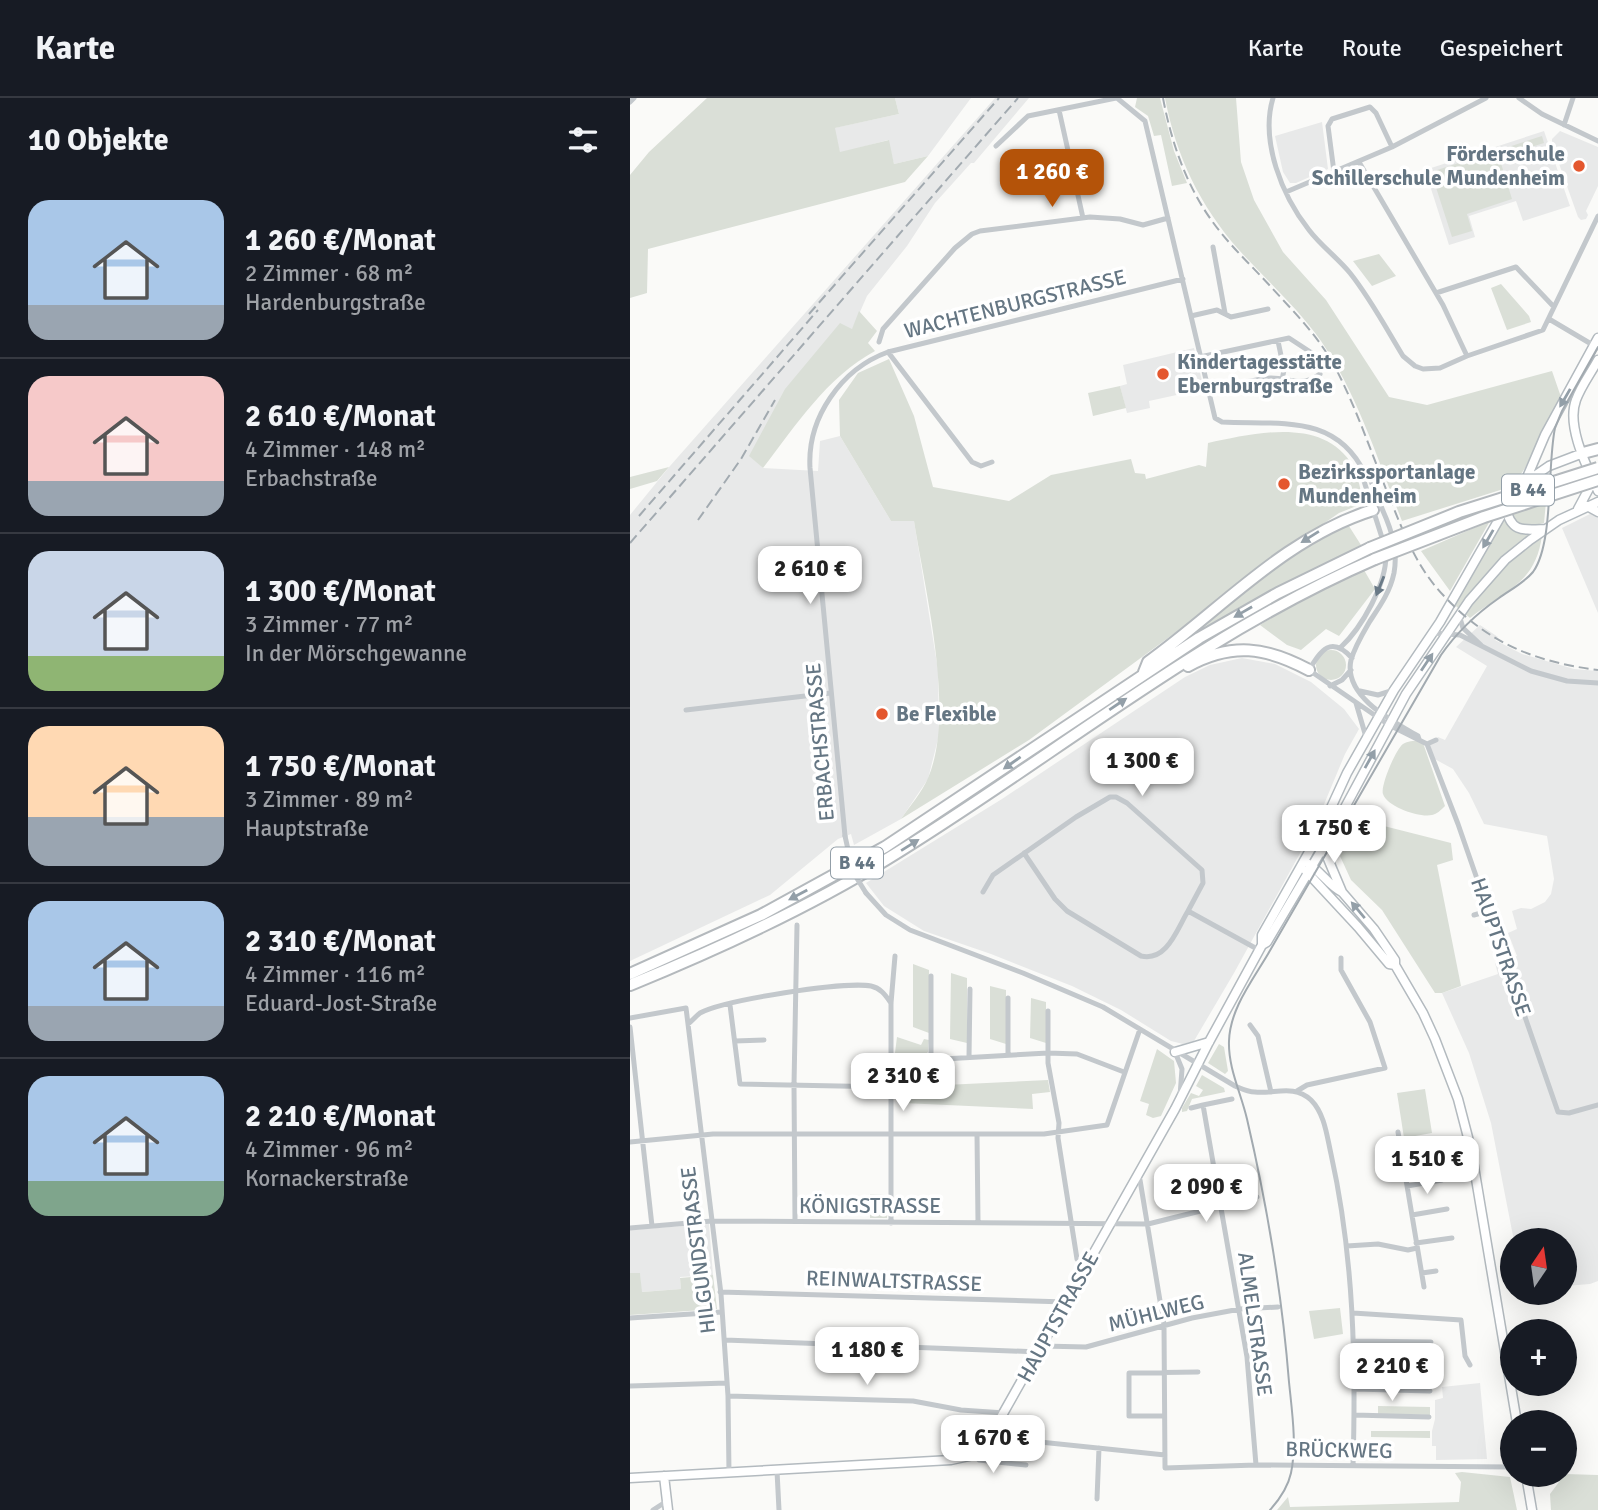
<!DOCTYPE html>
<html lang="de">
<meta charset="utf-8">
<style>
body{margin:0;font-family:Signika,sans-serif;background:#242831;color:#f1f3f6;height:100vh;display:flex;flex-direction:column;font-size:26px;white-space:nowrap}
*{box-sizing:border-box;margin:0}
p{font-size:23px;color:#9ea1a6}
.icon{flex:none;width:38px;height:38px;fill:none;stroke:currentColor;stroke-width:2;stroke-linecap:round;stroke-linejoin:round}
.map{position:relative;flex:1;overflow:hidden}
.drawer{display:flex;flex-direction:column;background:#171b24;width:630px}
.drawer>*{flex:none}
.needle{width:46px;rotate:13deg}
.buttons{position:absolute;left:870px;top:1130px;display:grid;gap:14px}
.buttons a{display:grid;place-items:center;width:77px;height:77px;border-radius:50%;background:#171b24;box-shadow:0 7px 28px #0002;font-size:35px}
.price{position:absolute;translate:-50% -60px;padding:0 16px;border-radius:14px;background:#fff;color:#222;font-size:23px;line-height:46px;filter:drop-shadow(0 2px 4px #0008)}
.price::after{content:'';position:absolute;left:50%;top:42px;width:21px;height:16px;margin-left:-10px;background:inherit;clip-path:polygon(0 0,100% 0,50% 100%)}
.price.on{background:#b45309;color:#fff}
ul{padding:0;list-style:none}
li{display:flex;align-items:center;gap:21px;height:175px;padding:0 28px}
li+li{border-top:2px solid #363941}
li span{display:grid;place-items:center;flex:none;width:196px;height:140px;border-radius:21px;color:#555}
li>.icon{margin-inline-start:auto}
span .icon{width:84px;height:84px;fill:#fffc;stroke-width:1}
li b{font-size:30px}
h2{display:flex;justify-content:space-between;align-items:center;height:84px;padding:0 28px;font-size:30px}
header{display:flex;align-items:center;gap:42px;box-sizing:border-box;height:98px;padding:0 35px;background:#171b24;border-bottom:2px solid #363941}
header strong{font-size:33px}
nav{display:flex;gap:38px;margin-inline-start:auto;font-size:24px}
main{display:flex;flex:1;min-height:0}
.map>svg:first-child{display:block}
.built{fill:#e8e9e9}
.green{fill:#dadfd7}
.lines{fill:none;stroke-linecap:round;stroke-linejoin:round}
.secondary-casing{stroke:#b3babf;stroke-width:11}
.highway-casing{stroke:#b4b9bd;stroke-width:14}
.street{stroke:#c3c8cc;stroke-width:5}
.secondary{stroke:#fff;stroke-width:8}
.highway{stroke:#fff;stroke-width:10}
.tram{stroke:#a2aab0;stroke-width:2}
.rail{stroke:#a2aab0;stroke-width:2;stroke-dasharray:10 5;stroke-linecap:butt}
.highway-bridge-casing{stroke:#b4b9bd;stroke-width:14;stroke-linecap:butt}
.street-bridge{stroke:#c3c8cc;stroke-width:5}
.highway-bridge{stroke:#fff;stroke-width:10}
.oneway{fill:#939fa8}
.oneway2{fill:#6a7a87}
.poi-dot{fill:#e4572e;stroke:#fff;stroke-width:2.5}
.labels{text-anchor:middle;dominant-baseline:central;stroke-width:7;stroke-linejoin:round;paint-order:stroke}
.shield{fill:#fff;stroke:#939fa8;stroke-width:2}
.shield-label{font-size:19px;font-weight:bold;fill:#657683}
.poi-label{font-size:21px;font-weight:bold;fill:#657683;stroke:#fff;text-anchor:start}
.street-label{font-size:21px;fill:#657683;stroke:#fff}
</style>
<header>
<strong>Karte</strong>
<nav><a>Karte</a><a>Route</a><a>Gespeichert</a></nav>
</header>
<main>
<section class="drawer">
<h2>10 Objekte<svg class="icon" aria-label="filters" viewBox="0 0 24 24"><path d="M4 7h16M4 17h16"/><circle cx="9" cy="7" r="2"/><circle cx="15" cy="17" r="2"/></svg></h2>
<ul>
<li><span style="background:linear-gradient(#a9c7e8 75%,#9aa5b1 0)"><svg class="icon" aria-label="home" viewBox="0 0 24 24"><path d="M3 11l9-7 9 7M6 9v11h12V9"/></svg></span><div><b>1 260 €/Monat</b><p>2 Zimmer · 68 m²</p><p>Hardenburgstraße</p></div></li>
<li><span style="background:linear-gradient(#f6c9c9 75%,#9aa5b1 0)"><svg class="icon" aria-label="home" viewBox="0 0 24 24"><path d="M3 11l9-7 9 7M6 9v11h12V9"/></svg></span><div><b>2 610 €/Monat</b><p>4 Zimmer · 148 m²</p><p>Erbachstraße</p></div></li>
<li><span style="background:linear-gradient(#c9d6e8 75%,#8fb573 0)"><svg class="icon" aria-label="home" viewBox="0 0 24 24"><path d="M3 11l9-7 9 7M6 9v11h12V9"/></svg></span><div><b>1 300 €/Monat</b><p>3 Zimmer · 77 m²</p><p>In der Mörschgewanne</p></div></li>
<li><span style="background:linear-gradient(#ffd9b3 65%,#9aa5b1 0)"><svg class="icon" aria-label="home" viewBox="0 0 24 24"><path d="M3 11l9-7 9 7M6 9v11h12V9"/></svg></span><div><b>1 750 €/Monat</b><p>3 Zimmer · 89 m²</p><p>Hauptstraße</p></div></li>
<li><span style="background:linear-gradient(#a9c7e8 75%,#9aa5b1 0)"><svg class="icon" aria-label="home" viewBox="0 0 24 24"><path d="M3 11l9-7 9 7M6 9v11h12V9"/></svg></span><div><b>2 310 €/Monat</b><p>4 Zimmer · 116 m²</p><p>Eduard-Jost-Straße</p></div></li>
<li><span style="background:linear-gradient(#a9c7e8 75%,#7fa58c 0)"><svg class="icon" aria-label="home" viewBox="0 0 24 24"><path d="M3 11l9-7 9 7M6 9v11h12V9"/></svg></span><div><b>2 210 €/Monat</b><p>4 Zimmer · 96 m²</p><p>Kornackerstraße</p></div></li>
</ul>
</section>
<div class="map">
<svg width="968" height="1412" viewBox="0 0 968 1412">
<rect width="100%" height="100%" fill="#fafaf8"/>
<path class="built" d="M265,0H341L298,58L264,66L258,42L210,55L204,30L269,16Z
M365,0H399L344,65H341L305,105L277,148L237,198L222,232L120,358L133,370L188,373L190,343L210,338L261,423H284L308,572L309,637L298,681L271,721L224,747L221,736L208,741L140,797L0,863V417L40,368Z
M692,24L698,71L666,85H660L653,74L645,38Z
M914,33L940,108L893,123L886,103L839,118L845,139L819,147L795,72Z
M930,33L968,49V88L956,113L958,117L956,121L951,122L948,119L922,46V41Z
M564,250L574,291L519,303L520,310L497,315L490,288L497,286L493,267Z
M968,412V515L932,430Z
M850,527L868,539L865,542L892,556L944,571L968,573V1183L960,1186L935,1188L934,1143H884L861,1025L839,955L812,895L868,876L865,865L887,858L878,835L887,831L882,813L891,810L901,811L915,804L921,796L924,781L917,738L854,726L839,695L823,671L801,659L800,647L808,639L815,642L857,568L826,549Z
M612,560L645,566L681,584L714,611L729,631L715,656L685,728L604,875L564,943L553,946L541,943L491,912L442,888L361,856L294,833L254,808L236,785L372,701L555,579L580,567Z
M79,1126L83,1177L50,1179L51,1191L11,1194L10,1175H0V1132Z
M850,1285L857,1361L806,1362V1348H802V1333L805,1321V1302L813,1300L812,1289Z"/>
<path class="green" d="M77,0H265L269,16L205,30L210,54L259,42L264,66L298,58L275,84L18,151L17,195L0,200V77L19,54Z
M507,0H530L544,53L557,85L542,88L531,37L524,38L518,18L505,9Z
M535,0H606L611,64L624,102L653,154L696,202L759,299L797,307L922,273L931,299L895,370L883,388L772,423C748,363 728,297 691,243C667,209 636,182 609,152C570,108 546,58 535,0Z
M912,38L914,45L869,59L882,101L837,116L842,133L822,139L801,74Z
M749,156L766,178L742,188L723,163Z
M871,186L899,218L901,224L877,232L861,190Z
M229,213L247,233L238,245L245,253C197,279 166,327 133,370L119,358L155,291L210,225L222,231Z
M259,261L284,318L303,389L379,403L421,377L501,361L505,375L515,376L516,381L569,367L576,369L578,345C625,335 694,318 723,368C729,379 730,393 734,405L709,415L605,487L572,515L399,642L271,721C280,708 292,694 298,680C326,615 295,493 284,423H261L210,338L209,302L228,275Z
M490,288L496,310L463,318L458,295Z
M39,369L27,383L0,391V379Z
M916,404L914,425L895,429L883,423L881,416Z
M874,421L885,433L899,435V438L864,468L829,511L825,507Z
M860,423L820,493L791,453Z
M717,425L731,447L563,538L562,536L604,500L659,459Z
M912,437C906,486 875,492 840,520L834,515L882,461Z
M734,472L745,491L709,538L696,531L671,552L657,547L630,527L675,499Z
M686 567a15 15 0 1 1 30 0a15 15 0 1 1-30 0Z
M789,642L793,645L815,708C811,712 807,716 802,717C790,720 757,709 753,696C750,688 766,651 773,646C778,643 783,643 789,642Z
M750,727L821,745L823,762L807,767L831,888L812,895H805L752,812L721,782L710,758L721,739Z
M283,866L299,872V935L283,929Z
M321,875L337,880V945L320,941Z
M360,888L376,892V946L360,941Z
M401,900L416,904V945L400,940Z
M267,939L291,947L294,941L299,942L298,954L296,956L267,957L265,955Z
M589,946L594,949L598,973L595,976L578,965Z
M527,951L544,963L546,985L531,1018L523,1020L516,1017L519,1006L510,1003Z
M572,977L594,990L595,994L562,1001L557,1013L552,1014V1010L561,995L569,998L573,992L566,988Z
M418,982L420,994L402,996L403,1011L273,1005V989Z
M795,991L802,1035L774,1040L767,995Z
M240,1096L258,1097L257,1120H240Z
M0,1175H10L12,1194L51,1191L50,1180L83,1177L87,1211L0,1217Z
M710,1210L713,1236L684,1241L679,1213Z
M742,1283L801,1285V1291L742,1289Z
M748,1308L800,1309V1317L748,1316Z
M741,1333H800V1340L741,1339Z
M832,1374L880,1379L887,1412H647L658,1399L660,1409L829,1404L831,1384L825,1375Z
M935,1376L968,1377V1412H921L920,1396Z"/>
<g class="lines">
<defs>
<path id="secondary" d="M968,262C961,275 951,288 946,302C936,328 957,369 968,393
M897,383L919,368L953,355
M957,408L968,414
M876,409C880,435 894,432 915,431
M948,411L963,383
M697,744L696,756L712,794
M677,765C690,772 699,788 712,794L744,831L765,862V867L793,915L805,941L828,1001L841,1051L887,1325
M676,773L728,829L759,866L765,867
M632,847V837L688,738L717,675L764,592L810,524L876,409L895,384L915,337L968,240
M545,954L579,944
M896,1377L902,1412
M34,1378L38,1412
M0,1380L321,1362L344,1357L353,1351L545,1011L579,944L632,847L637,844L698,741L776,596L839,503L875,462L900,442L929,422L968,404"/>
<path id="highway" d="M953,355L968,351
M558,568C602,544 636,549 679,572
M514,574L518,564C592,511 654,440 743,412
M0,876L131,817L255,749L569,540L648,495L740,450
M0,887C88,851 176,811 257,761C421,661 567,538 745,461"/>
</defs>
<use href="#secondary" class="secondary-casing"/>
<use href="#highway" class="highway-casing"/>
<path class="street" d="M487,0L515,23L585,320L592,324C649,327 706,315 735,376L739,378L753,413
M643,0C630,43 652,98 679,132C691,148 708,160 720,175C740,200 756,230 773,258L785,268L793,271L810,270L837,258L913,232L968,118
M889,0L912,16L968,43
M0,4L4,0
M429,12L453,120
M934,27L943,0
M366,48L398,18L486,0
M729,64L813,207L837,258
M704,74L698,28L702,21L740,9L746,15L762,49
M656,94L762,49L856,0
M583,149L595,215
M806,195L886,169L924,209
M561,218L587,212L601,219L638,211
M919,221L968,250
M648,243L654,272L652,282
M249,244L253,231L325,150L342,136L350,133L460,119L490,121L513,127L538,120
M258,254L342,364L351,368L362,364
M570,259L659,240L688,259
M579,293C598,289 621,281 641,280C661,280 670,290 690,276
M735,376L733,380L754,446
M753,413C762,433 768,453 764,475C760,494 750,508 740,523C733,535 725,548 721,562C713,598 762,623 788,638L789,641
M829,517L833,530L851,547
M803,535L830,537L901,573L937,583L968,585
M710,550C732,530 757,485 756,455
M722,560C701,537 691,552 679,572L759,627L797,646L806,642
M700,588L712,582L721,572
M730,593L748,597L764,592
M726,605L736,639
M56,612L201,595
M797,646L828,726L928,1014L939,1015L968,1007
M215,738L180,370C177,320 211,271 258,254L553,181
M394,755L425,801L437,813L511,858C537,864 547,831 558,813
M353,794L363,777L446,719L480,699H486L497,705L572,772L573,785L558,813L629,852
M236,795L256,817L280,832L393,875L473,909L605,988C612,991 618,994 625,994C645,996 664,986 681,1002C695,1016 697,1039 701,1056C724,1160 726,1263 723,1368
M844,817L858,813
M301,878V962
M378,900V956
M100,907L110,986L260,989
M418,913V965L429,1025L428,1040L447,1161L455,1170
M0,920L56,910L58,926C62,923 66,918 70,915C94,902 215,883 241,888C251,890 256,898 261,905
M58,926L91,1196L98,1298L99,1375
M620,927L628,938L641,994
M0,929L22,1128
M105,943L134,942
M545,954L552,971L550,998
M339,959L340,891
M261,964L418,955L447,956L494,974
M667,993L677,987L755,970L740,924L711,872V860
M573,1007L602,1001
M561,1010L573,1007L617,1259L626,1367
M768,1034L794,1189
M347,1036L348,1124
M0,1044L83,1036H414L477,1027L510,931
M772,1058L807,1053
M506,1079L510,1082L534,1227L535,1370L626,1367L882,1369
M777,1088L812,1082
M782,1117L817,1111
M165,1123L164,987L167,827
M261,1125V905L265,858
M0,1130L82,1123L518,1126L627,1099
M786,1145L822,1140
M717,1148L748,1146L778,1152L787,1150
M792,1175L806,1173
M90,1194L436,1204
M723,1215L831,1222L835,1258L840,1267
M0,1220L92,1214
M95,1242L409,1254
M724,1243L801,1244
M412,1248L456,1249L562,1220L610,1211L648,1209
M725,1268L800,1270
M0,1288L97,1285
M725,1291L800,1293
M98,1298L283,1303L331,1312L374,1315
M724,1317L799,1319
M534,1318H499V1275L568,1274
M361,1339L535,1357
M344,1357L349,1362L396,1367
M147,1373L149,1412
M467,1401L469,1350
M23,1412L37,1403"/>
<use href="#secondary" class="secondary"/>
<use href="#highway" class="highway"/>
<path class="tram" d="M640,1412C649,1402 658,1389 661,1375C667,1346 662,1314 659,1284C652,1196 637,1107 617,1021C611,995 598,970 599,943C600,911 622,883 638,856L811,557C827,534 846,516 869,500C880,492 894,485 903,474C924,445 917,367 925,330L932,313L968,249"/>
<path class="rail" d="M533,0C541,43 556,87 582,123C599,147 622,168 642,190C664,214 689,239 705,269C726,309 741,354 758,396C773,433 786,469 814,498C858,545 905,564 968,572
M179,216L369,0
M9,418L188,212
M68,422L111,361L145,302
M0,445L388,0"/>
<defs>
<path id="highway-bridge" d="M740,450L829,414L968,370
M745,461L854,419L968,382"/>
</defs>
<use href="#highway-bridge" class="highway-bridge-casing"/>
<path class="street-bridge" d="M215,738L223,774L236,795"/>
<use href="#highway-bridge" class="highway-bridge"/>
</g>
<defs><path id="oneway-solid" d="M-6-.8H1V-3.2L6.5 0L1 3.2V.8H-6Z" transform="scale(1.75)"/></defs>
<g class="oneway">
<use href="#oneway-solid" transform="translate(935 300) rotate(120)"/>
<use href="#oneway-solid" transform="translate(680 439) rotate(148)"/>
<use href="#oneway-solid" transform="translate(858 441) rotate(120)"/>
<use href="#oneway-solid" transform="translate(613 514) rotate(150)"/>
<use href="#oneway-solid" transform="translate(797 564) rotate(-56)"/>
<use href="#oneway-solid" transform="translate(488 606) rotate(-34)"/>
<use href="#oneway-solid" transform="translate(740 661) rotate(-61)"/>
<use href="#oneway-solid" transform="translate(382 665) rotate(145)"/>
<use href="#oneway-solid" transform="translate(280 747) rotate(-32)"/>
<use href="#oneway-solid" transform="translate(168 797) rotate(152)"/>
<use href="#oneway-solid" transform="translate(728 812) rotate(-130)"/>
</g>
<use class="oneway2" href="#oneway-solid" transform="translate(750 488) rotate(112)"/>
<g class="poi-dot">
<circle cx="949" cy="68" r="7"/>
<circle cx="533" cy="276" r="7"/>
<circle cx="654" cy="386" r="7"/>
<circle cx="252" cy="616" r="7"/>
</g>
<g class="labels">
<g class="shield">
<rect x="872" y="376.5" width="52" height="31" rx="5"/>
<rect x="201" y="749.5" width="52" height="31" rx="5"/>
</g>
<g class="shield-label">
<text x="898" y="392">B 44</text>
<text x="227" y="765">B 44</text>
</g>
<g class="poi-label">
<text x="935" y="56" text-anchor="end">Förderschule<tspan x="935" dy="24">Schillerschule Mundenheim</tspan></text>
<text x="547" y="264">Kindertagesstätte<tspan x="547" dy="24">Ebernburgstraße</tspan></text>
<text x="668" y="374">Bezirkssportanlage<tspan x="668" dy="24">Mundenheim</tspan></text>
<text x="266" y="616">Be Flexible</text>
</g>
<g class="street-label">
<text transform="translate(385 206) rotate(-14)">WACHTENBURGSTRASSE</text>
<text transform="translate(190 644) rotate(-95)">ERBACHSTRASSE</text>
<text transform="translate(871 849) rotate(71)">HAUPTSTRASSE</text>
<text x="240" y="1108">KÖNIGSTRASSE</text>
<text transform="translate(68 1152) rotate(-97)">HILGUNDSTRASSE</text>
<text transform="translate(264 1183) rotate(2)">REINWALTSTRASSE</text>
<text transform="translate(526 1215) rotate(-14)">MÜHLWEG</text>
<text transform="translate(428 1219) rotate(-61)">HAUPTSTRASSE</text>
<text transform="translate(625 1226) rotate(82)">ALMELSTRASSE</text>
<text transform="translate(709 1352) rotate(1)">BRÜCKWEG</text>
</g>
</g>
</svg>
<div class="buttons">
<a><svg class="needle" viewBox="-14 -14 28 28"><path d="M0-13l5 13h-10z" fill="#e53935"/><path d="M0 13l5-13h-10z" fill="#9ea1a6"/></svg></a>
<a>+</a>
<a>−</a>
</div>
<b class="price on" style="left:422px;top:111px">1 260 €</b>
<b class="price" style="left:180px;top:508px">2 610 €</b>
<b class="price" style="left:512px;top:700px">1 300 €</b>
<b class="price" style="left:704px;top:767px">1 750 €</b>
<b class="price" style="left:273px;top:1015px">2 310 €</b>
<b class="price" style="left:797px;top:1098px">1 510 €</b>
<b class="price" style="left:576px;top:1126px">2 090 €</b>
<b class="price" style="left:237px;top:1289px">1 180 €</b>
<b class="price" style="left:762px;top:1305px">2 210 €</b>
<b class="price" style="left:363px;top:1377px">1 670 €</b>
</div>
</main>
